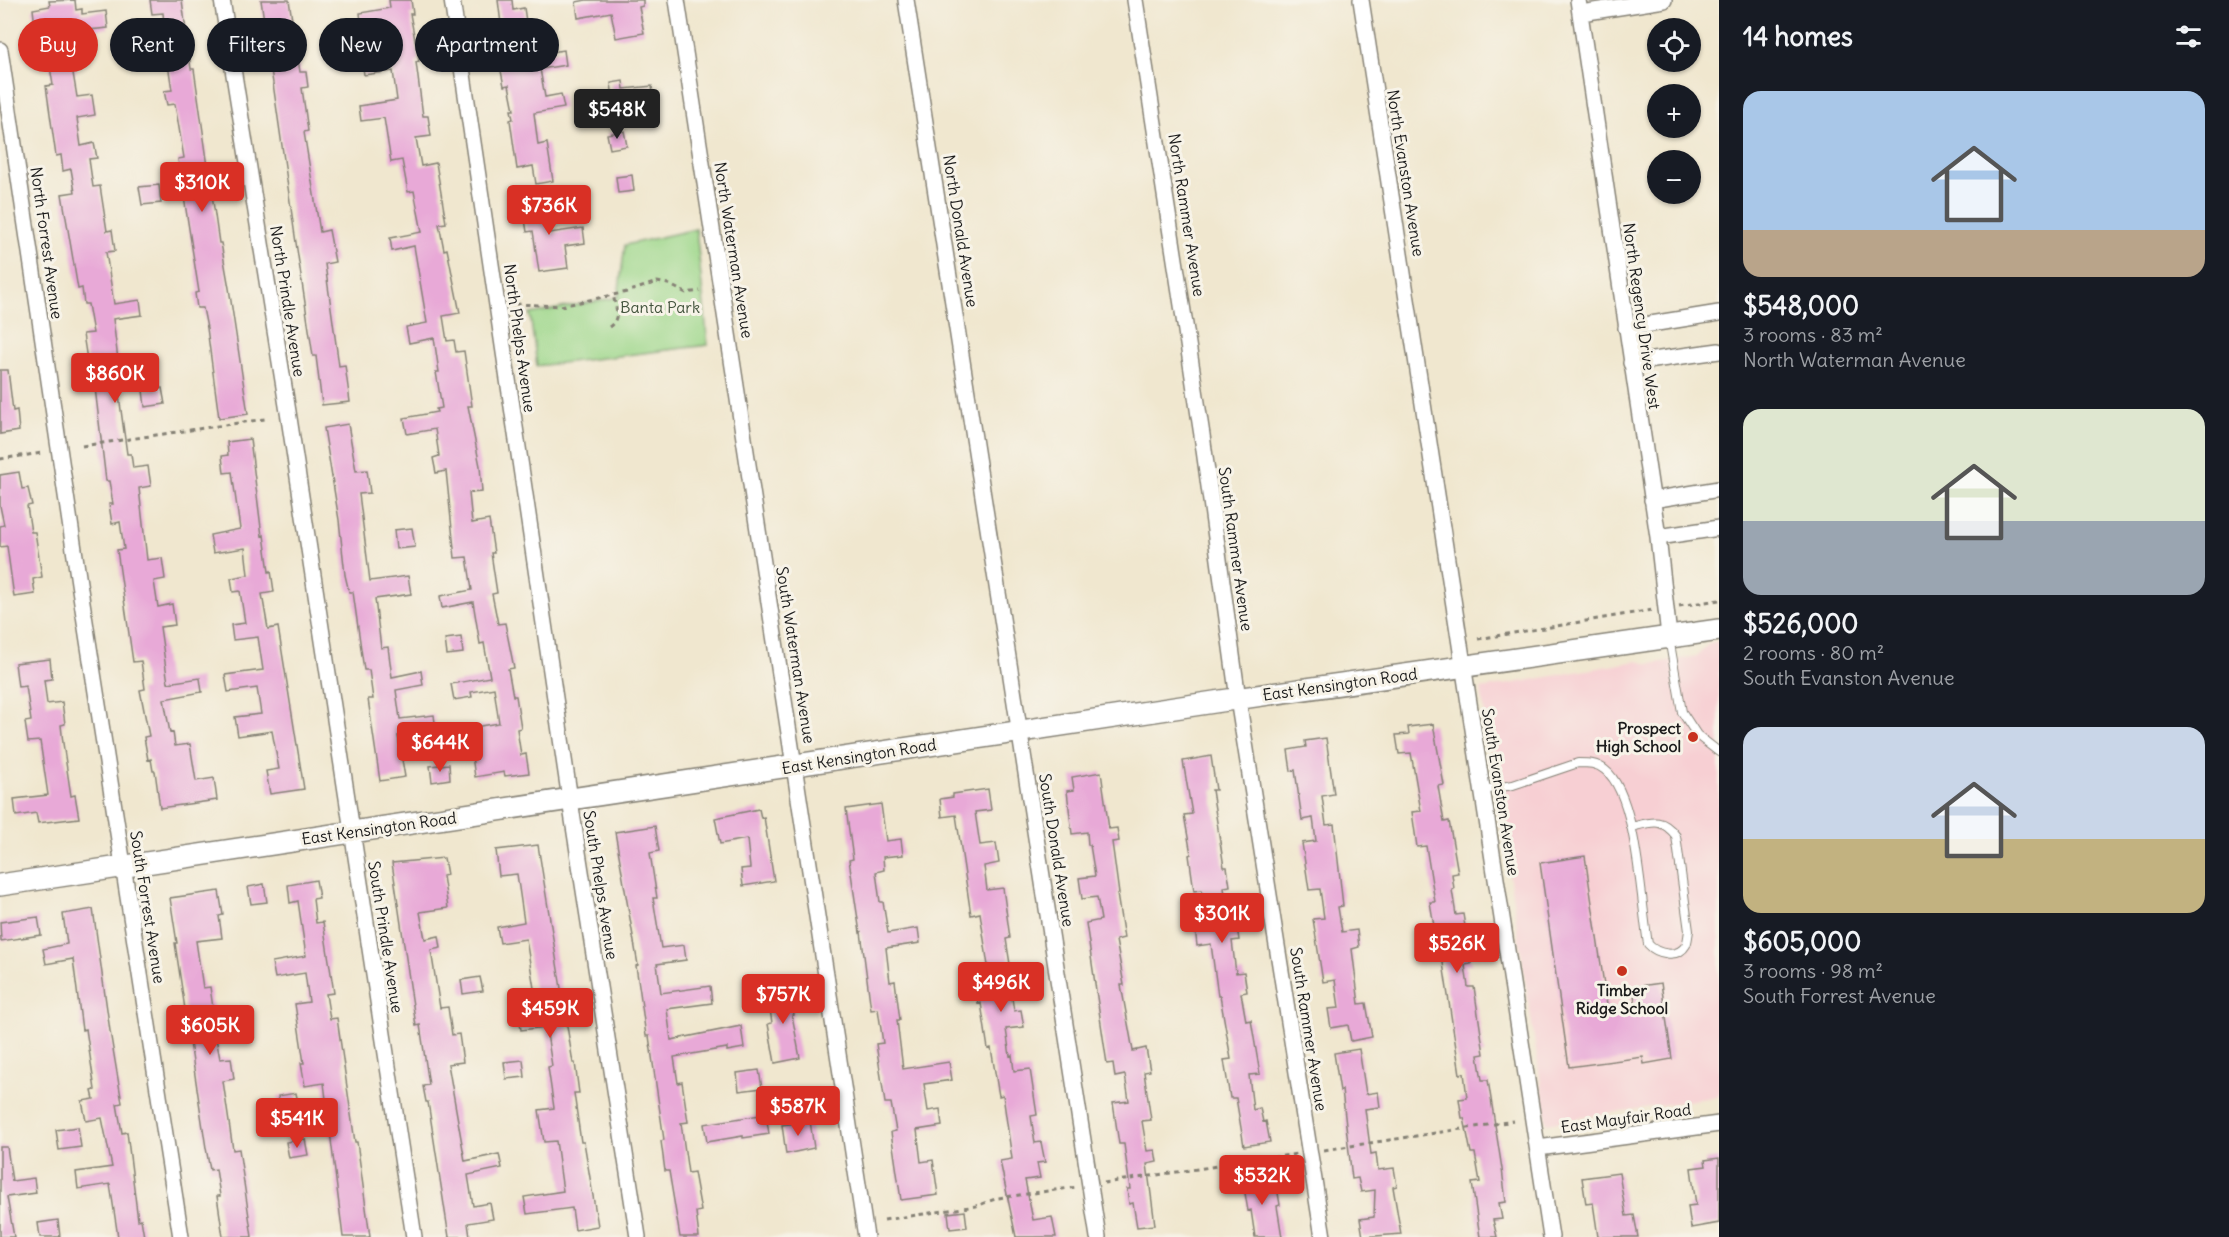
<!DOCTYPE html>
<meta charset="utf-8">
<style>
body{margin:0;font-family:Delius,sans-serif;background:#242831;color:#f1f3f6;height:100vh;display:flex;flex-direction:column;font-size:22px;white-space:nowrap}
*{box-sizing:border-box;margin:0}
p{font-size:20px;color:#9ea1a6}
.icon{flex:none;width:33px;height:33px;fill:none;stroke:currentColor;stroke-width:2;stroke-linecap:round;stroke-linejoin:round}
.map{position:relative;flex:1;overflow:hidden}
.panel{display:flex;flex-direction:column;background:#171b24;width:510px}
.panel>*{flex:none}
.hud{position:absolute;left:18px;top:18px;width:570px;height:54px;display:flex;gap:12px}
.tools{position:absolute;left:1647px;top:18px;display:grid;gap:12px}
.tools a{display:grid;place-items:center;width:54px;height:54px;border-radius:50%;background:#171b24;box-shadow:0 2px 4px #0004;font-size:30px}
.price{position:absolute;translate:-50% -51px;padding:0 14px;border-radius:6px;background:#d93025;color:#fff;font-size:20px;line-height:39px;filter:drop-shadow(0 2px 3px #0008)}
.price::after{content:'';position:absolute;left:50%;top:36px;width:18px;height:14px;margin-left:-9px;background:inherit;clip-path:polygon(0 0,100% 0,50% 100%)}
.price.selected{background:#222;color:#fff}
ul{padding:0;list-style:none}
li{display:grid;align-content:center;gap:12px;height:318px;padding:0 24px}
li span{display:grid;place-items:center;height:186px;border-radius:18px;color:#555}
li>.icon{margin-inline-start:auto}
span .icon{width:108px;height:108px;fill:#fffc;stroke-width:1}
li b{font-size:26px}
h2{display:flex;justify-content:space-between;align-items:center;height:72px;padding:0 24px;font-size:26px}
.chip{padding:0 21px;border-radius:27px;background:#171b24;box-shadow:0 2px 4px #0004;font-size:21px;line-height:54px}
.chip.selected{background:#d93025;color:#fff}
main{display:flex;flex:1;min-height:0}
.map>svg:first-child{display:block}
.built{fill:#f7cfd3}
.green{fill:#9dd78a;stroke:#5c7a53;stroke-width:1.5}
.building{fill:#e8a9d7}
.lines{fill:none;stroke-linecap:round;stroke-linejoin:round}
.service-casing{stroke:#868276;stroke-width:10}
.minor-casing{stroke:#868276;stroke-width:18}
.secondary-casing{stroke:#868276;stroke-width:24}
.path{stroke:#868276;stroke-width:3;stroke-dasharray:4.5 4.5;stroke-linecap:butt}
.service{stroke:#fff;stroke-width:8}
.minor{stroke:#fff;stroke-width:15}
.secondary{stroke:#fff;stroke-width:21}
.poi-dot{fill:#c8321e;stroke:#f7f3e8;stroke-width:2}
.labels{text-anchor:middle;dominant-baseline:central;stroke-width:6;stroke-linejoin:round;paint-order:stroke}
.street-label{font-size:16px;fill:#1c1c1c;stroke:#f7f3e8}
.park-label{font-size:16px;fill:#43543d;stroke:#f7f3e8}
.poi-label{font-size:16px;font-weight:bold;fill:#1c1c1c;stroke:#f7f3e8;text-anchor:end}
</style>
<main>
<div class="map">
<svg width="1719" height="1237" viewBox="0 0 1719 1237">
<rect width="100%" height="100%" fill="#f7f3e8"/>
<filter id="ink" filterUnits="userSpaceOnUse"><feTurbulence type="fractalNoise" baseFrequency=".0167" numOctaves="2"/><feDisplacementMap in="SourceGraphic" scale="12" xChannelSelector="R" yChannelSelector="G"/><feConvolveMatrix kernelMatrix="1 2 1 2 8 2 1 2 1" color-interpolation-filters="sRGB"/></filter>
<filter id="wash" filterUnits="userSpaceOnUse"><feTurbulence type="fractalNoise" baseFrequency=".008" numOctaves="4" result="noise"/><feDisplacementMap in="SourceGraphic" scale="24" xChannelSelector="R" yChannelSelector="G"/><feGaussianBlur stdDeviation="1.35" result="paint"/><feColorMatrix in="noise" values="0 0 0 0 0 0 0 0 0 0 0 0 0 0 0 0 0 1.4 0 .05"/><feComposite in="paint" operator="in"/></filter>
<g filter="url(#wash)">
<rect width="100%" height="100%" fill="#f0e7cf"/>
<path class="built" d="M1719,641V1096L1547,1123L1481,689L1637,661L1650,664L1697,656L1709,643Z"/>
<path class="green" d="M696,229L708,345L537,366L530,314L618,297L625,245Z"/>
<g id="blocks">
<path class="building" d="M75,0L76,10L82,9V14L106,11L108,28L69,32L76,73H73L77,97L92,95L95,115L77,118L81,146L94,143L97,158L89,159L93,187L100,186L107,231L112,230L115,251L106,252L114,304L140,300L142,315L113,319L119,368L133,366L136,385L118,388L127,454H131L133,468L148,466L151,486L139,488L147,560L162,558L165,579L154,581L158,607L172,604L175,625L160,627L168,683L200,678L202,692L164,699L170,733L173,732L175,746L190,744L196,781L214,778L217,800L160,808L155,771H153L151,759L148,760L144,737L149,736L140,690L145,689L141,661L133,662L117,550L124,549L120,522L112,524L109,504H113L109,481H106L94,379H90L83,334L93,333L88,304H84L82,288L78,289L62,194L75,192L71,169L63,171L61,155L56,156L46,86L53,85L49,61L40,62L37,43L33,9L50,6L49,1Z
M150,0H182L191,69H194L219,243H221L229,288L248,414L219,418L207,328L203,308H197L195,293L199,292L178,159L184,158L175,104L167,105L164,91L172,90L167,58L151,60L149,45L166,44L163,13L152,14Z
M261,0H289L300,72H306L308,87L302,88L308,131L304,132L320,232L329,230L335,262L325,264L339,366L345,365L350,402L322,405L316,356H313L295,236Z
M389,0H411L413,14H410L419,61L416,62L423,116H428L431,136L416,138L421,166L436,163L446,223L439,224L444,250L447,249L460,313L443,316L447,341L454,340L456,352L464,351L472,406H468L480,466L482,492L469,493L472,523L489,520L494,553H491L497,593L492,594L498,624L505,623L514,668L508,669L513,696H516L521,728L517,729L521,755L526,754L529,773L505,776L504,772L475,777L468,728L499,723L494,688L471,692L472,697L454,700L451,684L490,677L484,643L480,644L473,602L442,608L440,596L472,590L467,557L455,558L446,471L436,473L433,458L439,456L435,429L407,434L404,418L437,412L436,409L442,408L436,372H439L434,338L409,343L406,327L427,323L414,246L392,251L390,238L422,232L414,191L408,192L402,160L391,162L384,118L361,121L359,106L397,100L393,71L364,75L362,60L395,55L389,25L362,29L360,13L390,8Z
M498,0H512L513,10L524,8L531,55L564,50L566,65L540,69L545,97L561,94L564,108L534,113L538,145L547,143L553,181L536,184L533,166L517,169L510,120L513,119L511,110H514L509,85L504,86L500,66L497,33L502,32Z
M586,0H643V6L639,7L644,33L616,38L611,12L578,18L576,2Z
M623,81L624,89L652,86L656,117L616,122L611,83Z
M624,131L627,146L610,149L607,134Z
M632,175L634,191L618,193L616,177Z
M159,185L161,203L142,205L139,187Z
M545,194L550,233L583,228L585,243L565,246L568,268L539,272L533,231L527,232L524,213L529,212L527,197Z
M0,370H8L13,411L17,410L19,431L0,434Z
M162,388L165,404L145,407L143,390Z
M348,424L356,471L367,470L370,493L359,494L370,581L408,576L411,594L375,599L381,648L388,647L392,677L421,671L423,685L396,690L400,719L434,715L436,731L398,736L405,777L380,781L368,699H373L369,670H364L353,592H349L345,575L339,520L324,428Z
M250,439L262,536L264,535L269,572L271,571L274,592L262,594L268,629L278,627L304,789L270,794L266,771L279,769L272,731L238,736L235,717L261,714L257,688L228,692L225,675L263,670L258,637L233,640L231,625L245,623L240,591L233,592L231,578L248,575L245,548L213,553L210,535L240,529L232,472L224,473L222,456L228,455L227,442Z
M19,472L22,489L28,488L32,505L27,506L31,532H35L42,577L33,579L35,594L14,597L7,546L0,547V526L4,525L0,506V475Z
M412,528L415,547L396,549L394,530Z
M461,637L463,653L447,655L445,639Z
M50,659L52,679L44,680L47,704L62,702L65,724L61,725L63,743L71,796L75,795L79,818L38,823L36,813L16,816L14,799L48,795L40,741L28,742L25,722L31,721L26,686L18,687L15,663Z
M1433,724L1444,785L1438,786L1444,822L1449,821L1458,873L1452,874L1454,889L1452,890L1456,915L1463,914L1471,964L1465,965L1468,987H1474L1484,1054L1478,1055L1482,1080H1488L1502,1169L1506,1202L1499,1203L1502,1219L1493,1220L1497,1237H1480L1472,1183L1480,1182L1475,1153H1471L1464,1118H1462L1459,1099L1467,1098L1464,1073L1460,1074L1439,937L1436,938L1430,902H1435L1426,846L1417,847L1412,812L1421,811L1411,753L1399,754L1396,735L1409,734L1408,727Z
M1326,738L1334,794L1322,796L1326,825L1334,824L1343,906L1338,907L1342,932L1357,930L1359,947L1352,949L1359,1004L1366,1003L1372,1037L1351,1041L1348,1025L1331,1028L1328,1009L1339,1008L1335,980L1323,982L1313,919L1324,918L1320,889L1309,890L1302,843L1316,841L1313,818L1302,820L1295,770L1291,771L1288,750L1306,747L1305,741Z
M1211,756L1216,790H1212L1224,867H1227L1230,886L1224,887L1228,922L1236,921L1239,940L1232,941L1236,973L1244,972L1247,992L1241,993L1246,1021L1251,1020L1260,1074L1249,1075L1253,1110L1260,1108L1263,1122L1266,1121L1270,1142L1244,1146L1236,1098H1230L1224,1060L1231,1059L1220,996H1218L1211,944L1197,946L1195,927L1207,925L1202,890L1194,891L1189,855L1191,854L1184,815L1192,814L1183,761Z
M449,764L450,779L432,782L430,766Z
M1101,772L1109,829L1117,828L1119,841L1112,842L1119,894H1117L1124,938L1116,940L1124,985H1121L1133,1051L1146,1048L1150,1071L1144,1072L1151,1120L1142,1121L1147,1151L1155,1150L1157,1162L1147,1164L1155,1225L1137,1227L1133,1203L1129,1204L1127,1189H1130L1124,1144H1119L1113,1103L1129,1101L1125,1075L1115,1077L1113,1063L1107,1064L1086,923L1101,920L1097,897L1082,899L1079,878L1095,876L1090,845H1088L1087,832L1072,834L1067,791L1074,790L1072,777Z
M988,789L991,810L975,812L980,845L996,843L999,863L984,866L987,890L1003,888L1010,938L1006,939L1010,964H1014L1017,984L1010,985L1014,1011L1021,1010L1024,1027L1006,1029L1010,1056L1012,1055L1014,1071L1030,1069L1037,1115L1031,1116L1035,1143L1041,1142L1045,1162L1037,1163L1040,1178L1025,1180L1033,1220L1052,1217L1056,1237H1016L1000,1161L1012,1159L1003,1095L999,1096L991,1048L988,1049L981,1003L978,1004L975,981L990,979L980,913L971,915L956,815L942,817L940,799L953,797V794Z
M881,804L886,841L901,839L903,855L883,857L884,870L876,872L880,902H883L888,933L918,928L920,943L886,948L890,982L895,981L900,1020H897L903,1069L949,1062L952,1080L924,1084L928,1111L940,1109L942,1126L917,1130L921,1162L933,1160L938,1195L901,1200L891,1132L896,1131L891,1103H885L876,1044L883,1043L878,1009L871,1010L861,932L860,933L849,860L853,859L846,809Z
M759,809L761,818L764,817L774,881L743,886L741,869L750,868L747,839L720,844L715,818Z
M655,826L659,851L650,853L657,898H653L661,948L684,945L686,960L657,964L661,993L710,986L712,1003L667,1009L671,1040L741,1026L744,1048L727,1051V1048L674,1057L678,1083L682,1082L688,1122L681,1123L688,1173L694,1172L701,1211L696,1212L699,1237H680L669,1171H665L661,1141L664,1140L649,1036H646L640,992L636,966L638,965L615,832Z
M538,845L573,1063H575L579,1093H574L581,1142H584L598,1226L575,1230L572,1208L527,1214L524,1197L563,1191L556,1141L544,1142L539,1110L554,1108L548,1067L552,1066L546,1027L521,1030L519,1016L538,1013L526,939L500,943L497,927L524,922L517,874L499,876L496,850Z
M1585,856L1608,1012L1636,1009L1633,987L1661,983L1672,1059L1644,1064L1643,1057L1569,1067L1540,863Z
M444,858L447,875L443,876L448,908L420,912L425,939L439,936L441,948L431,950L440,1008L448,1007L452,1035L459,1034L463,1062L448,1064L465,1161L499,1154L502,1168L468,1175L473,1206L490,1203L493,1219L468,1223L470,1237H449L428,1102H426L423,1086L429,1085L420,1025L416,1026L392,863Z
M316,880L319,898L313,899L316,923L323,922L334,993L326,994L330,1019L337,1018L355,1142H357L370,1237H343L324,1083L305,1086L301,1063H304L295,1004L309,1002L305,973L275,978L272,962L306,956L298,901L290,903L288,885Z
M264,884L267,902L251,904L248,887Z
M219,891L223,915L219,916L222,938L196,941L203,988L210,987L214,1015L217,1014L220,1032L215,1033L220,1059L231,1058L234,1079L223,1081L233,1150L239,1149L252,1237H223L217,1196H220L216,1169L210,1170L206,1148L175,943H177L170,898Z
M93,909L110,1031L122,1103L117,1104L122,1133L127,1132L138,1220L141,1219L144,1237H118L110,1184L78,1189L76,1172L112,1167L102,1118L86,1121L82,1101L94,1099L92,1091L95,1090L86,1029L82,1030L73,959L46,964L43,949L67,944L63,914Z
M38,917L41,935L1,941L0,922Z
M480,977L483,991L463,994L461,980Z
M790,986L794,1015H792L800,1058L775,1063L768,1024L772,1023L767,989Z
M1359,1049L1366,1094L1378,1092L1380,1107L1365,1109L1371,1154L1376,1153L1378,1170L1394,1168L1397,1186L1393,1187L1401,1234L1363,1237L1360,1219L1374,1217L1375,1190L1361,1192L1358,1178L1352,1179L1342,1090L1340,1091L1334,1053Z
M523,1060L525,1077L506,1079L504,1062Z
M759,1070L762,1088L739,1091L737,1073Z
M296,1093L299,1108L281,1111L278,1096Z
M766,1114L769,1134L743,1138V1136L707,1142L704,1124Z
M810,1121L814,1148L786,1154L782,1125Z
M78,1127L81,1147L59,1150L56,1130Z
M305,1139L308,1155L289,1158L286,1142Z
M0,1147H7L12,1181L34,1178L36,1193L7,1197L14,1237H0Z
M1719,1158V1223L1691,1228L1688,1206L1696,1205L1691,1168L1706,1166L1705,1160Z
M1262,1171L1265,1188L1277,1187L1280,1205L1277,1206L1282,1237H1255L1251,1210L1248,1211L1242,1175Z
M1619,1173L1626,1216L1634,1215L1638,1237H1598L1593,1203L1586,1204L1582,1178Z
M965,1211L967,1227L950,1229L948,1213Z
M58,1220L60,1237H40L38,1223Z"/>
</g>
</g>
<g filter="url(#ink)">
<use href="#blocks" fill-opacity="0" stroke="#868276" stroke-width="1.5"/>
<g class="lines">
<defs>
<path id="service" d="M1669,638L1682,712L1697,735L1719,752
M1483,790L1513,785L1578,763C1588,763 1597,763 1605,770C1637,794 1641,903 1648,944C1657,954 1678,959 1686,945C1688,941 1688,935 1689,931L1676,836C1662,817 1652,822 1631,827"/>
<path id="minor" d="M222,0L289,418L414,1237
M452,0L573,820L638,1237
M677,0L866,1237
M906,0L1098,1237
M1135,0L1202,435L1238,699L1323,1237
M1361,0L1551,1237
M1578,0L1658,537L1669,636
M1581,13L1664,0
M0,50L79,583L181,1237
M1626,328L1719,313
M1631,363L1719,351
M1652,500L1719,489
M1658,537L1719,528
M1538,1148L1719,1124"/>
<path id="secondary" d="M0,885L1221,701L1719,630"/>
</defs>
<use href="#service" class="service-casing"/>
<use href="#minor" class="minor-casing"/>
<use href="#secondary" class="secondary-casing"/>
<path class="path" d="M516,304L561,306L627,292L657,282L668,284L686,293L700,291
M609,327C621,318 616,308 613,295
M82,446L265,419
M0,459L42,453
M1679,606L1719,600
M1478,639L1652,610
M1324,1150L1514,1121
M1104,1183L1297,1154
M884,1220L976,1206L998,1198L1077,1187"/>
<use href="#service" class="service"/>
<use href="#minor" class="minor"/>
<use href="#secondary" class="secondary"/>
</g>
</g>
<g class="poi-dot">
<circle cx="1693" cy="737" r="6"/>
<circle cx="1622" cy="971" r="6"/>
</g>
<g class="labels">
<g class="street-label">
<text transform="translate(1406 173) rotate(81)">North Evanston Avenue</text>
<text transform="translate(1187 215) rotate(81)">North Rammer Avenue</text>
<text transform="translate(961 231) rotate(81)">North Donald Avenue</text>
<text transform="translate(47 243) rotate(82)">North Forrest Avenue</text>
<text transform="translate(734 250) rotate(81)">North Waterman Avenue</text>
<text transform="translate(288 301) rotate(81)">North Prindle Avenue</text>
<text transform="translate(1642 316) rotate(82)">North Regency Drive West</text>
<text transform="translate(520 338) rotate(82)">North Phelps Avenue</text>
<text transform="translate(1236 549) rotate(82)">South Rammer Avenue</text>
<text transform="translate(796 655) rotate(81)">South Waterman Avenue</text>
<text transform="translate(1340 684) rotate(-8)">East Kensington Road</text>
<text transform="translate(859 756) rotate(-9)">East Kensington Road</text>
<text transform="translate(1501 792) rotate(81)">South Evanston Avenue</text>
<text transform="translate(379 828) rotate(-8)">East Kensington Road</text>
<text transform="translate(1057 850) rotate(81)">South Donald Avenue</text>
<text transform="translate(601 885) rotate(81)">South Phelps Avenue</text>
<text transform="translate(148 907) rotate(81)">South Forrest Avenue</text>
<text transform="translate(386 937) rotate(81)">South Prindle Avenue</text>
<text transform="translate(1309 1029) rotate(81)">South Rammer Avenue</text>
<text transform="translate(1626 1118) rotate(-8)">East Mayfair Road</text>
</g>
<g class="park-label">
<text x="660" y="307">Banta Park</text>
</g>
<g class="poi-label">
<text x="1681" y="728">Prospect<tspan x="1681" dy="18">High School</tspan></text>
<text x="1622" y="990" text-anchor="middle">Timber<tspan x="1622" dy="18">Ridge School</tspan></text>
</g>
</g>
</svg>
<div class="tools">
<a><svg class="icon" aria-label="locate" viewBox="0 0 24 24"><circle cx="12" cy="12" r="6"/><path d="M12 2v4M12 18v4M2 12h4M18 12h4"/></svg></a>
<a>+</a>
<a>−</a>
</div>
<b class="price selected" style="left:617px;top:140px">$548K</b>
<b class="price" style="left:202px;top:213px">$310K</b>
<b class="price" style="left:549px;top:236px">$736K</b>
<b class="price" style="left:115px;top:404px">$860K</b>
<b class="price" style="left:440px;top:773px">$644K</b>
<b class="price" style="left:1222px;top:944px">$301K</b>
<b class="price" style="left:1457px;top:974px">$526K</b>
<b class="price" style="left:1001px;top:1013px">$496K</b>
<b class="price" style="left:783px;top:1025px">$757K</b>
<b class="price" style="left:550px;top:1039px">$459K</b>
<b class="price" style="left:210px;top:1056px">$605K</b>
<b class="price" style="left:798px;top:1137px">$587K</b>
<b class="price" style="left:297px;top:1149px">$541K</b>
<b class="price" style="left:1262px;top:1206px">$532K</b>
<div class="hud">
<a class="chip selected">Buy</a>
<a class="chip">Rent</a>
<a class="chip">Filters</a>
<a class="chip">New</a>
<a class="chip">Apartment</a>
</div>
</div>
<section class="panel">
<h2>14 homes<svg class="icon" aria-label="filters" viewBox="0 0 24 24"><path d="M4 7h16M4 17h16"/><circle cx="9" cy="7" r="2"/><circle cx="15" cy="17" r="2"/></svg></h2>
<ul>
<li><span style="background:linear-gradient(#a9c7e8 75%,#b9a48a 0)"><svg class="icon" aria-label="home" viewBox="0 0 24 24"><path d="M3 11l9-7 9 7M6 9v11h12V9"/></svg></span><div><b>$548,000</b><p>3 rooms · 83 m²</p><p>North Waterman Avenue</p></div></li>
<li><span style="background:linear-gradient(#dfe7d0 60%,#9aa5b1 0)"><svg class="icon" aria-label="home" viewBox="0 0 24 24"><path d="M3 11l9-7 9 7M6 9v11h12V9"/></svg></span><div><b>$526,000</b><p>2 rooms · 80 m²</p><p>South Evanston Avenue</p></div></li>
<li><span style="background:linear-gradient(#c9d6e8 60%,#c2b280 0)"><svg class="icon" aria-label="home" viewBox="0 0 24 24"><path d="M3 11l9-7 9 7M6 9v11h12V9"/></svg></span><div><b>$605,000</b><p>3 rooms · 98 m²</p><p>South Forrest Avenue</p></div></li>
</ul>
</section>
</main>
